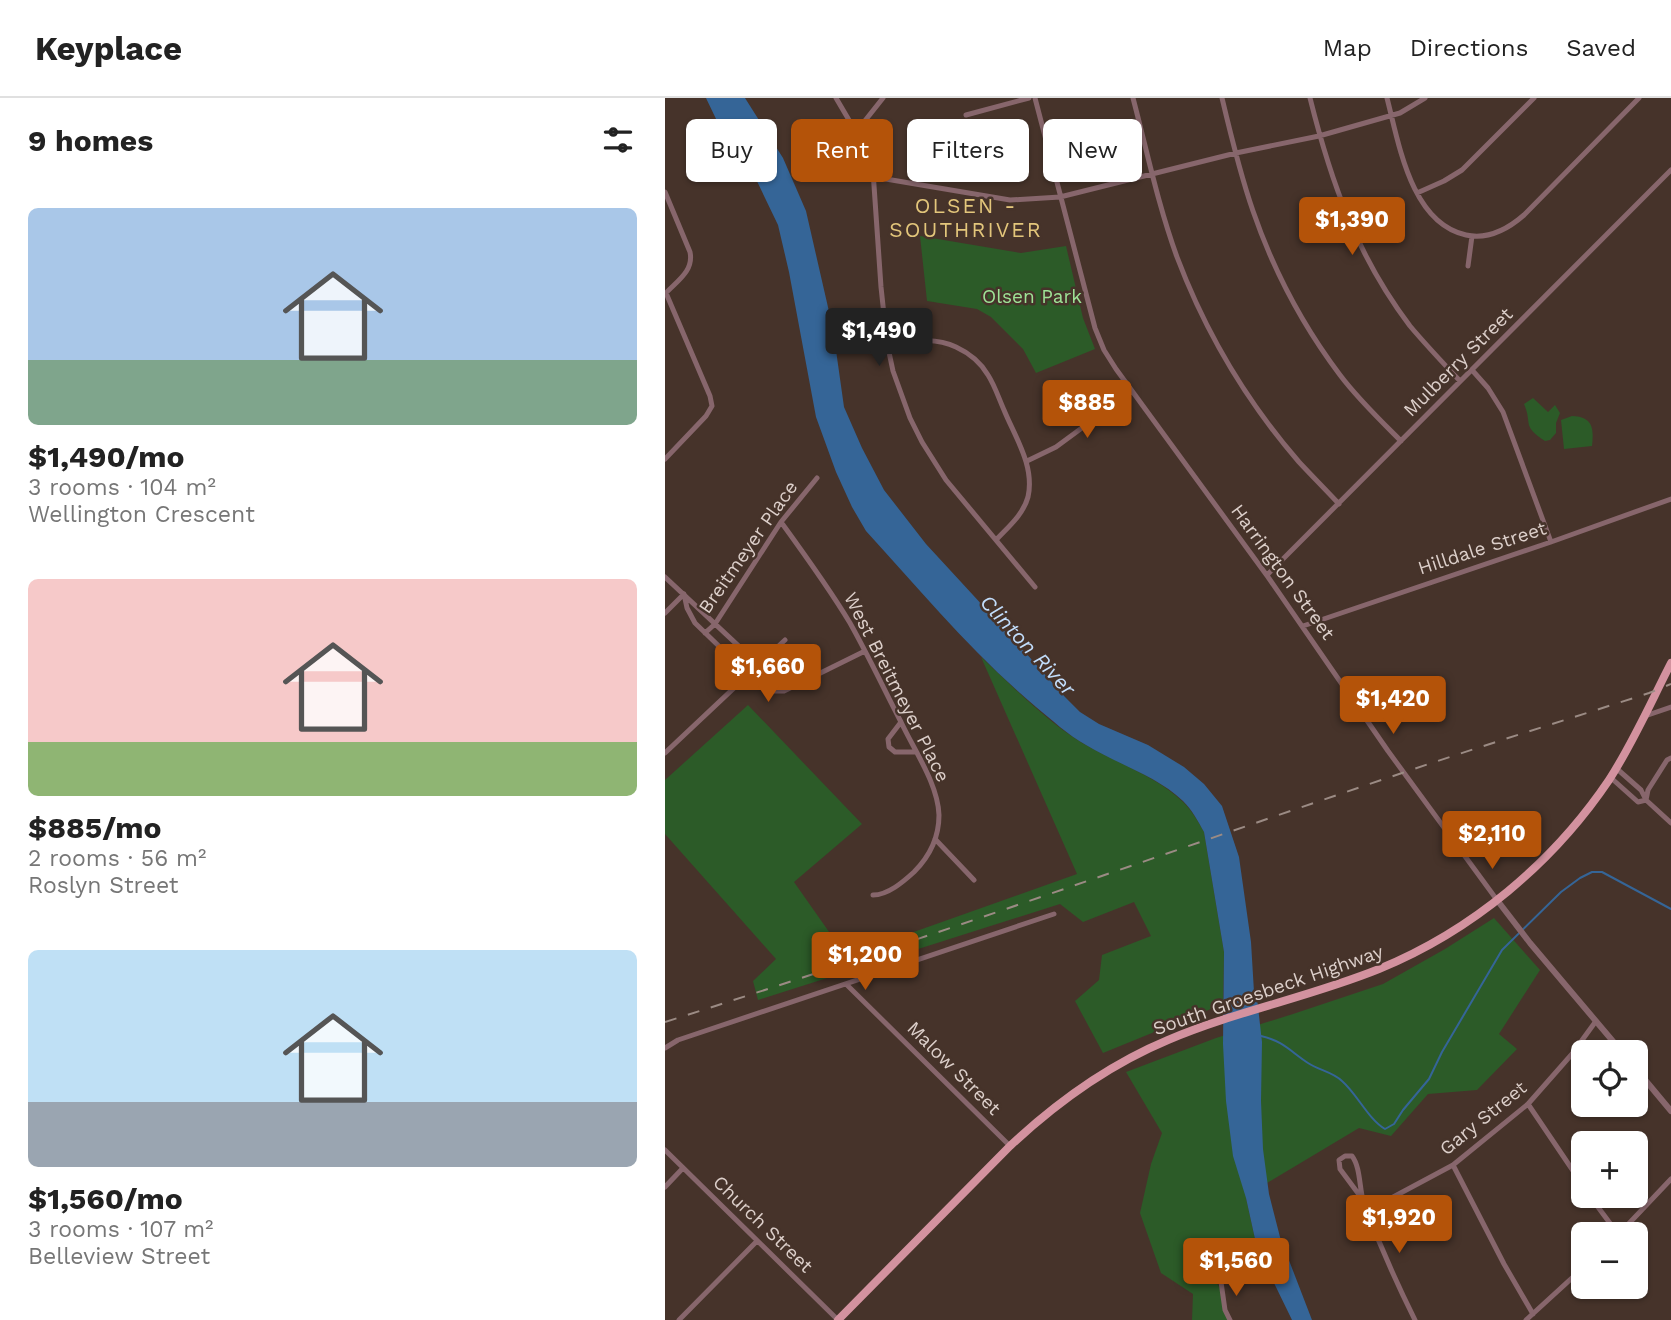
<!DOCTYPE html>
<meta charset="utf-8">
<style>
body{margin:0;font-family:"Work Sans",sans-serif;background:#f6f6f6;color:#222;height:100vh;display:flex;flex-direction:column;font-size:26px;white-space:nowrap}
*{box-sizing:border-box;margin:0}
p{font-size:23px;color:#767676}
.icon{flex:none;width:38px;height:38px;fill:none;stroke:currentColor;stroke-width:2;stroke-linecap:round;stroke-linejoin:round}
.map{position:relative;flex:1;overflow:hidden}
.side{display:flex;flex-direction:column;background:#fff;width:665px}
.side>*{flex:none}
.top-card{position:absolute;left:21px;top:21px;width:665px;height:63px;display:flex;gap:14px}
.fabs{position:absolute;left:906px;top:942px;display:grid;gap:14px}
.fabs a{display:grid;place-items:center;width:77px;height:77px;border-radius:10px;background:#fff;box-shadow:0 2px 5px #0004;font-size:35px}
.price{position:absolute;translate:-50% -60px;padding:0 16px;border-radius:7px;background:#b45309;color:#fff;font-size:23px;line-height:46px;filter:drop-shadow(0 2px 4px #0008)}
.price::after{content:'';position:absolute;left:50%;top:42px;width:21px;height:16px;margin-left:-10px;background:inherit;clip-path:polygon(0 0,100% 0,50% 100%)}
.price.current{background:#222;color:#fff}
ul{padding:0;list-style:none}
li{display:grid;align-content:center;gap:14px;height:371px;padding:0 28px}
li span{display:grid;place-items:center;height:217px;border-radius:10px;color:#555}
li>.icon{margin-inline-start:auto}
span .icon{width:126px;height:126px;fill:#fffc;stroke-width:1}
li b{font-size:30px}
h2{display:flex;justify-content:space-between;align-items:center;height:84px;padding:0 28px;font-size:30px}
.tag{padding:0 24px;border-radius:10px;background:#fff;box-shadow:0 2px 5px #0004;font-size:24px;line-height:63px}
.tag.current{background:#b45309;color:#fff}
header{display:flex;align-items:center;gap:42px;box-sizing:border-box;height:98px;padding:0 35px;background:#fff;border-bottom:2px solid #e0e0e0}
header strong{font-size:33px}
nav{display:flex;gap:38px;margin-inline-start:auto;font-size:24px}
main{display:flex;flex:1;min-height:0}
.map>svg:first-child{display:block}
.green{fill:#2c5b28}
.water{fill:#356597}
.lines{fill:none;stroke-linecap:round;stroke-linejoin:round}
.stream{stroke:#356597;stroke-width:2}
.minor{stroke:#87666c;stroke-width:5}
.tertiary{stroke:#87666c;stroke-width:6}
.primary{stroke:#d3929f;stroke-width:8}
.rail{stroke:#9b8b84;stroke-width:2;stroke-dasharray:12 12;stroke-linecap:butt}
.labels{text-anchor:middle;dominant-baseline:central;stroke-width:5;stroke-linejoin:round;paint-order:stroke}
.park-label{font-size:19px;fill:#9ee396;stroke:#46332a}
.street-label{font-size:19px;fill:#dccfca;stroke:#46332a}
.neighbourhood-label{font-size:21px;letter-spacing:2px;fill:#e3c67b;stroke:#46332a}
.water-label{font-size:21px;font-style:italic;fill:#c2ddfb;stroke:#46332a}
</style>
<header>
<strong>Keyplace</strong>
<nav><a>Map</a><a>Directions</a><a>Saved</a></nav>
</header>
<main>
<section class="side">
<h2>9 homes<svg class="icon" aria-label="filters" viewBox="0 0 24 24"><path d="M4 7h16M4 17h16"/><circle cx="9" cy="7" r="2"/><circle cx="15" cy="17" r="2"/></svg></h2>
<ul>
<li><span style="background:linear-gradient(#a9c7e8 70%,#7fa58c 0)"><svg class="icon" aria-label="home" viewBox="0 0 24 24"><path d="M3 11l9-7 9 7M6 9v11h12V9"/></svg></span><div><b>$1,490/mo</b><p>3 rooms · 104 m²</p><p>Wellington Crescent</p></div></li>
<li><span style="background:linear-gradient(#f6c9c9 75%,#8fb573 0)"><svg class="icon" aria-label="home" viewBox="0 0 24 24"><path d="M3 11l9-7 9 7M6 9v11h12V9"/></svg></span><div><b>$885/mo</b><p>2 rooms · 56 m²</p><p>Roslyn Street</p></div></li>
<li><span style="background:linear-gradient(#bfe0f5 70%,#9aa5b1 0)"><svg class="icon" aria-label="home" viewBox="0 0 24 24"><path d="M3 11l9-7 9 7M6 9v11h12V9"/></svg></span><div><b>$1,560/mo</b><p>3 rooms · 107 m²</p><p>Belleview Street</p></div></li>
</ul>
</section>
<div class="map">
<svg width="1006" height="1222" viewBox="0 0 1006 1222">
<rect width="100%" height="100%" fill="#46332a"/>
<path class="green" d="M255,138L356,155L401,148L418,220L430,251L371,275L358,251L326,219L312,211L262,203Z
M868,300L883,314L890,307L895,315L891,325V335L885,342L880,343C856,327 868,327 859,306Z
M907,318C928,319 929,330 927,348L899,351L896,322Z
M316,559C344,585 373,615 405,637C439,661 488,675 517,703C526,711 533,723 539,734L559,854L558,906L438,955L410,903L434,882L437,857L486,838L469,804L418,824L395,806L93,902L88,883L111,861L0,736V682L83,607L197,726L129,784L181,858L412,776Z
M829,820L875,872L834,936L852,951L812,992L763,996L726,1038L694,1030L602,1085L581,1100L592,1150L548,1179L558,1195L565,1222H527L528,1196L496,1175L475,1115L486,1066L497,1035L461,974L551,940L628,916L718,886L780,851Z"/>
<path class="water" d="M41,0H80L118,60L141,113L168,231L179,309L197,350L219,392L261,446L343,535L400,599L415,614L434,626L483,647L519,669L539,686L557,708L574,759L586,844L589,894L592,900L597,944L596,1003L598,1051L604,1096L615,1139L647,1222H627L592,1150L581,1100L568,1058L561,1003L558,946L559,854L539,734C533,723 527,712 518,703C492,678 452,666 421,647C403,637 387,622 371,609C308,556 256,493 201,433L187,409L171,374L151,319L124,174L113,127L89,77L52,23Z"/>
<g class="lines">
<path class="stream" d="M596,938C618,943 625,953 643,965C653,972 668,974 677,983C692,996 704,1022 720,1031L729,1026L738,1012L764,981L777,954L837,852L896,794L915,780L927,774H937L1006,811"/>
<path class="minor" d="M171,0L191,34L208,73L216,189L222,245L228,273L245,320L257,344L281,382L370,489
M370,0L430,230L439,252L451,271L603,479L723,653L832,802
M468,0C482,53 493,107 512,159C540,233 582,304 634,364C647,378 661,392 674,406
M557,0C566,38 575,76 588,113C608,171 638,228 675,277C693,301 715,322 736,343
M645,0C666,84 692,158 745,228C761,247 778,265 795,283
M722,0C734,46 746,125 801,137C824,142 843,131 859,117L974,0
M301,17L364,0
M191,34L218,0
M209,79L345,102L395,99L571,55L654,38L735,15L760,0
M0,94L25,154C29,173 12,183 0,196
M752,95L779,83L797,72L869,0
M803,168L807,138
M222,245C245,243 270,239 291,249C304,255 316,265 323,277C330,288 334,301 339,312C350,339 370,368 363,399C358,417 343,429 331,442
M807,272L823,290L838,314L886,444
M0,361L41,318L47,308L45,298L1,195
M362,363L391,349L467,293
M116,424C140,457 164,490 185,525C203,557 219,591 236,624C249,652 273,686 274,717C274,739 264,759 249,774C238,784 223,797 208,797
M602,477L1006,72
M0,479L111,583L126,588
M19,496L22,510L30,525L92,585L105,593H119L200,553
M0,515L19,496
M638,528L886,444L1006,401
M40,535L50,526L116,424L152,380
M980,618L1006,609
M236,624L223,641L224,649L230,654H251
M0,655L120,542
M951,670L976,692L981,702L1006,725
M945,679L973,704L981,702
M981,702L983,692L1002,662L1006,660
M270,741L309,782
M181,886L345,1048
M0,950L13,942L389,816
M863,1006L919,1089
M0,1052L173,1222
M788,1067L839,1166L868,1216
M0,1089L18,1070
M924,1097L953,1136
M698,1102L675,1071L674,1062L680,1058H687C696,1070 694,1091 699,1106C714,1145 731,1184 750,1222
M702,1113L788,1067L863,1006L907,956L931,923
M954,1136L1006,1081
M556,1184L560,1212L565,1222
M14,1222L92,1143
M861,1222L919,1169"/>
<path class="tertiary" d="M832,802L865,845L957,954
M971,971L1006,1013"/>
<path class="primary" d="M173,1222L345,1048C392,1004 443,967 503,942C571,913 645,899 714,871C807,833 888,765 944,682C968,645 986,604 1006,565"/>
<path class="rail" d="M0,924C247,846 491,758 737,675C819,647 901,622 984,595L1006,586"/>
</g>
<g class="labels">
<g class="park-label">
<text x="367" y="198">Olsen Park</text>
</g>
<g class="street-label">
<text transform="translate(793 264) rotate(-45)">Mulberry Street</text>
<text transform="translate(83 449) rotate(-55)">Breitmeyer Place</text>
<text transform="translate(817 450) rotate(-18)">Hilldale Street</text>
<text transform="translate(618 474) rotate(54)">Harrington Street</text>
<text transform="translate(232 589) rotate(63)">West Breitmeyer Place</text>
<text transform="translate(603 892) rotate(-19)">South Groesbeck Highway</text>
<text transform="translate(289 970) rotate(45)">Malow Street</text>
<text transform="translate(818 1020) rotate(-39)">Gary Street</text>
<text transform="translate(98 1126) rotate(44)">Church Street</text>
</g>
<g class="neighbourhood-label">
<text x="301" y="107">OLSEN -<tspan x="301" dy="24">SOUTHRIVER</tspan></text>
</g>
<g class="water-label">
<text transform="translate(363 547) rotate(47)">Clinton River</text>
</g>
</g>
</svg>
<div class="fabs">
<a><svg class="icon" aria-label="locate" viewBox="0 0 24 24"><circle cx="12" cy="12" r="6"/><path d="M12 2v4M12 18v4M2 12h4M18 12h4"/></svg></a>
<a>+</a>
<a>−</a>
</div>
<b class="price" style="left:687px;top:159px">$1,390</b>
<b class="price current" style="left:214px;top:270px">$1,490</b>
<b class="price" style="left:422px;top:342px">$885</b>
<b class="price" style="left:103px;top:606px">$1,660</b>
<b class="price" style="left:728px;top:638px">$1,420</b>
<b class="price" style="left:827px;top:773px">$2,110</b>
<b class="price" style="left:200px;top:894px">$1,200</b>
<b class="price" style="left:734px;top:1157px">$1,920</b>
<b class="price" style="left:571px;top:1200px">$1,560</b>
<div class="top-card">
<a class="tag">Buy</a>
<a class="tag current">Rent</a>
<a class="tag">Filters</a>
<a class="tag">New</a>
</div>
</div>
</main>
